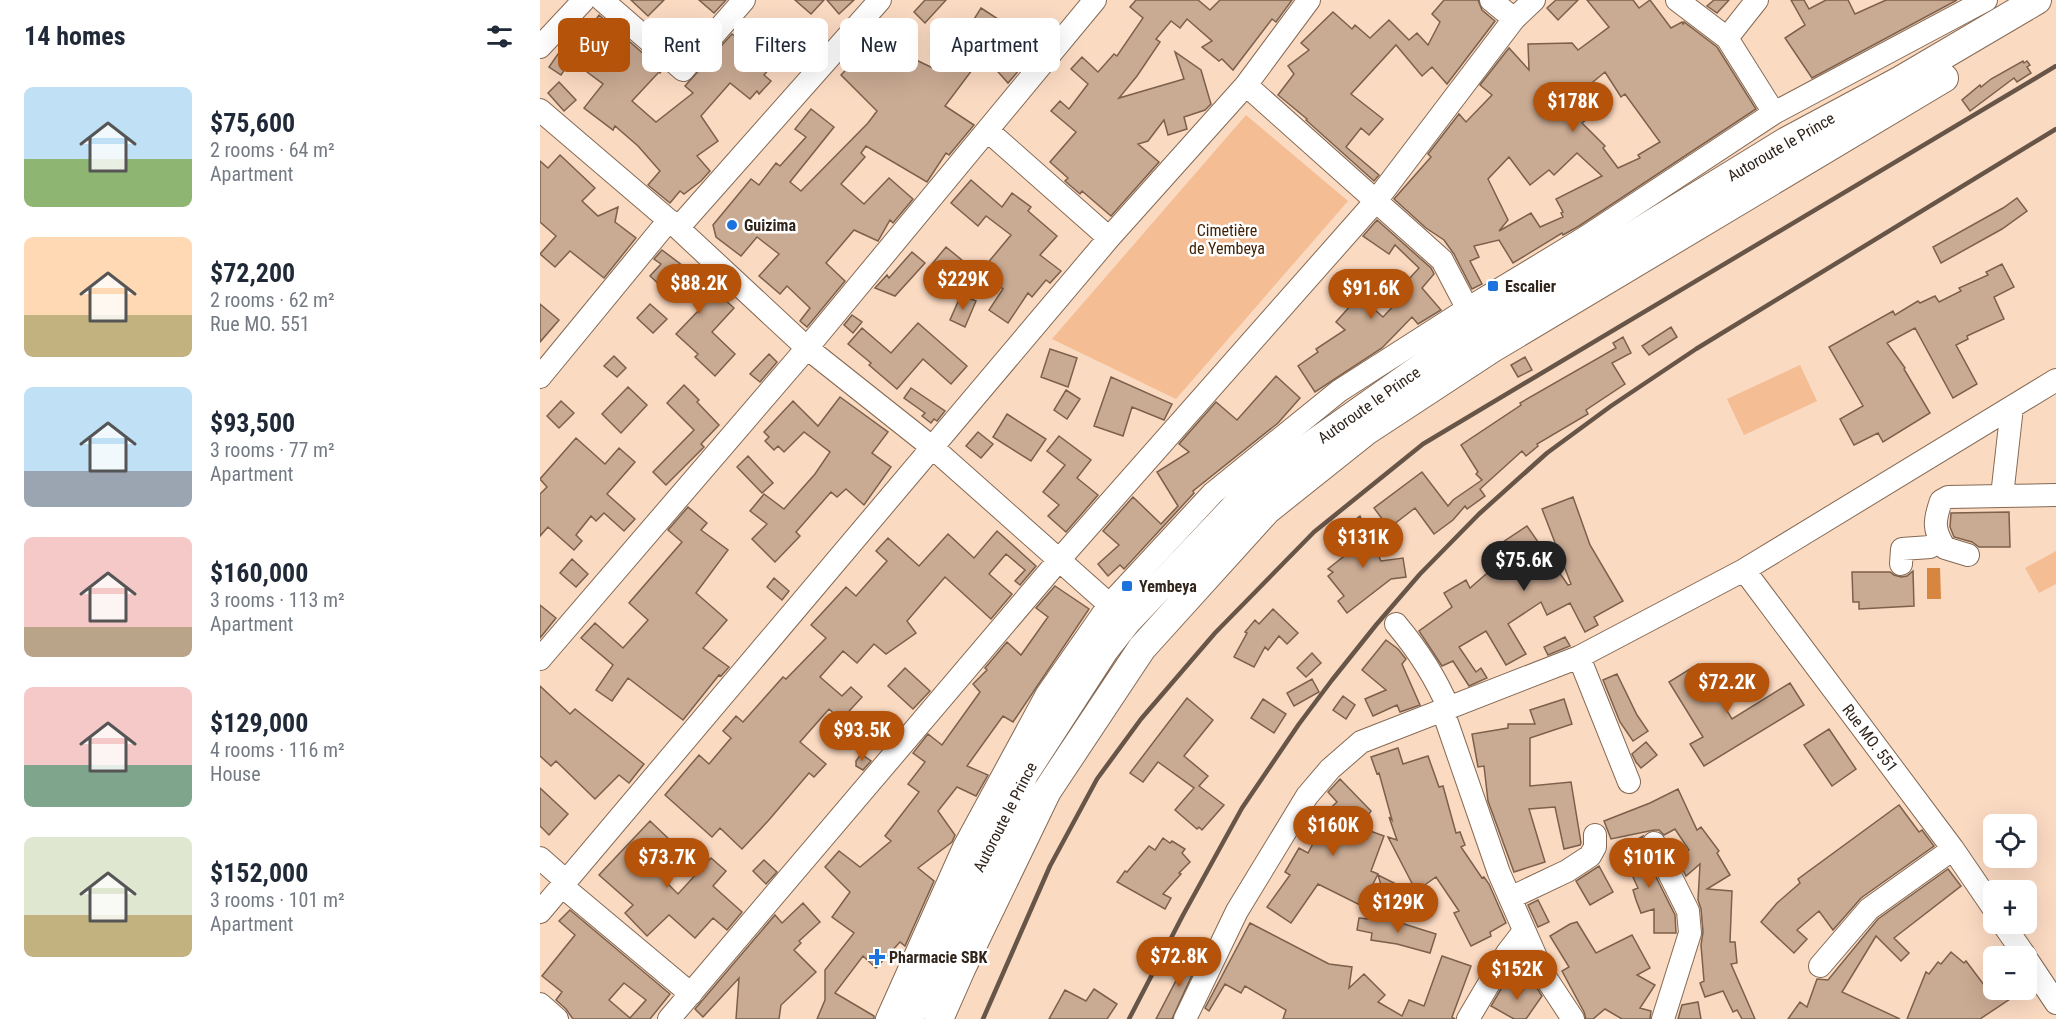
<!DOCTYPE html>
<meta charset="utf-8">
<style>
body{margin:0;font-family:"Roboto Condensed",sans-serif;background:#f6f6f7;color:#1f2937;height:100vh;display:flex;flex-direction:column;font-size:22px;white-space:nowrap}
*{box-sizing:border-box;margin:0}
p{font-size:20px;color:#747a83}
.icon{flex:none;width:33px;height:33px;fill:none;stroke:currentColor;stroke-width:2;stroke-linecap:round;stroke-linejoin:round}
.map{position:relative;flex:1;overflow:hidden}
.panel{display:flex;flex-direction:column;background:#fff;width:540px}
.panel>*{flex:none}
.top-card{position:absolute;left:18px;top:18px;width:570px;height:54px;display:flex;gap:12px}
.buttons{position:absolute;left:1443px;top:814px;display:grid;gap:12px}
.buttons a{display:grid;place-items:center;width:54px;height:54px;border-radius:9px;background:#fff;box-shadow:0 6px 24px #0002;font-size:30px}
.price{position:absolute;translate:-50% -51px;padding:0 14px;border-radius:21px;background:#b45309;color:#fff;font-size:20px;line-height:39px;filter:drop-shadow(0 2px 3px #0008)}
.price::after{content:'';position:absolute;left:50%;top:36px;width:18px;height:14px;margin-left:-9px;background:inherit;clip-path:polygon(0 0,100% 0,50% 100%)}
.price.selected{background:#222;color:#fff}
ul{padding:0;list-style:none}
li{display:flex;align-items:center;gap:18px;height:150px;padding:0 24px}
li span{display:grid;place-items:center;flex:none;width:168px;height:120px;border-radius:9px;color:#555}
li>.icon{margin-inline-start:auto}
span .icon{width:72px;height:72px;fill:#fffc;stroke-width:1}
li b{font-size:26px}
h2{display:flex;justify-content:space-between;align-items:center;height:72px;padding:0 24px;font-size:26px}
.chip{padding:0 21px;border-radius:9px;background:#fff;box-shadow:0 6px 24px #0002;font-size:21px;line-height:54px}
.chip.selected{background:#b45309;color:#fff}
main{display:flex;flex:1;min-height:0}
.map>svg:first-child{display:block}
.green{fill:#f4bd93}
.water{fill:#d68641}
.building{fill:#c9aa93;stroke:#7c604b;stroke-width:1.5;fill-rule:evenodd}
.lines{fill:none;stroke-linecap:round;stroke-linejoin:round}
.minor-casing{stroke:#856953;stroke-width:24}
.major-casing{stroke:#856953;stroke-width:30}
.minor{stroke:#fff;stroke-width:22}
.major{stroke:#fff;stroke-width:28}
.rail{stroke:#675548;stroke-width:4.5}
.poi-dot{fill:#1c73dd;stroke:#fff;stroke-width:2}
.labels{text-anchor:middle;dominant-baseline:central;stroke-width:5;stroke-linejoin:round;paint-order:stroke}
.street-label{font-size:16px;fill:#30241b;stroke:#fff}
.poi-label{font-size:16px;font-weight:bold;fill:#30241b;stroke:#fff;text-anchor:start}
.park-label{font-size:16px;fill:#412104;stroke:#fff}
</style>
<main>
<section class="panel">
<h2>14 homes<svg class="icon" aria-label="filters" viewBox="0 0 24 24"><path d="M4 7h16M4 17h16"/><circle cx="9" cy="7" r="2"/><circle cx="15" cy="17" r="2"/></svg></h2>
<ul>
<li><span style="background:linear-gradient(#bfe0f5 60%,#8fb573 0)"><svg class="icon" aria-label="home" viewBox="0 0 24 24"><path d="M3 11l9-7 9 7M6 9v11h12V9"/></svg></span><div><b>$75,600</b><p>2 rooms · 64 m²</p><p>Apartment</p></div></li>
<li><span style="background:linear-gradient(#ffd9b3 65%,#c2b280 0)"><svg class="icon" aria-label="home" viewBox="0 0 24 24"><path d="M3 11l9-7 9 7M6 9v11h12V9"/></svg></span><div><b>$72,200</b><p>2 rooms · 62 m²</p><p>Rue MO. 551</p></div></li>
<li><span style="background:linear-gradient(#bfe0f5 70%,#9aa5b1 0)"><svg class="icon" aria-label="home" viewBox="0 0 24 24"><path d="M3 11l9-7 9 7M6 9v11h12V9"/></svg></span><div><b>$93,500</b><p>3 rooms · 77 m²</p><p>Apartment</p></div></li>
<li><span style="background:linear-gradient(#f6c9c9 75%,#b9a48a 0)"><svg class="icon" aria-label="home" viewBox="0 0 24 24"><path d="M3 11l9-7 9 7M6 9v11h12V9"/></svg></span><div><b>$160,000</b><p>3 rooms · 113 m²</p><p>Apartment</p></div></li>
<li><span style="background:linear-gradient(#f6c9c9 65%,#7fa58c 0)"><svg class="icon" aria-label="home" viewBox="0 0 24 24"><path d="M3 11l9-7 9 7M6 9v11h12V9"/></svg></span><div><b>$129,000</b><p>4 rooms · 116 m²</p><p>House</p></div></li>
<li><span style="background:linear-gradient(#dfe7d0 65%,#c2b280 0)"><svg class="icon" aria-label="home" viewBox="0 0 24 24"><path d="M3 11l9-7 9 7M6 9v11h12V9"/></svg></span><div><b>$152,000</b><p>3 rooms · 101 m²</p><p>Apartment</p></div></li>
</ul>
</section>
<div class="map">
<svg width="1516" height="1019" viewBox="0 0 1516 1019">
<rect width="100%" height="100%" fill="#fbdac2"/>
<path class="green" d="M706,115L808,201L636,399L512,339Z
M1260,365L1277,401L1204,435L1187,399Z
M1516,551V584L1499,593L1485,568Z"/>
<path class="water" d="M1387,568H1400L1401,599H1387Z"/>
<path class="building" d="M91,0H124L108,16Z
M159,0H186L174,13Z
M255,0H284L271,14Z
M287,0H314L299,14Z
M385,0H406L385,23L374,12Z
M596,0H658L670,10L680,0H752L736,22L732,19L693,70L682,59L679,61L662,47L672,41L647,19L640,28L631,21L616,39L620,42L597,76L579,98L644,79L635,52L661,70L671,104L665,110L644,117L647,129L628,135L624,120L608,141L598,144L619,162L571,216L542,191L540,194L525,181L528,178L510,162L536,132L511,111L520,101L529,109L548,84L531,69L542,57L558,72L574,54L577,56L603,18L590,7Z
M904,0H938L942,10L955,21L907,84L892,67L882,76L856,45L811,94L843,119L829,135L821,128L806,147L839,175L834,181L766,120L767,119L738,95L754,74L748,66L769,50L761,43L793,12L812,29L815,25L830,38L849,20L869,40L877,33L888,45L900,22L892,14Z
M1016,0H1038L1018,20L1007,8Z
M1047,0H1093L1099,8L1110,0L1131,28L1142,22L1143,24L1144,22L1177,47L1216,109L1039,226L1023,235L1022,233L973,263L959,240L934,246L939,257L930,261L942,284L932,289L914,254L904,240L886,228L854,199L891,157L888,154L919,114L926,122L952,95L940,85L969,48L989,70L988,44L1032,43L1038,50L1069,27ZM1065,72L1081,97L1085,94L1120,142L1098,155L1100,158L1078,168L1063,148L1065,146L1042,123L1058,111L1042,91ZM1037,153L1062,176L1016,199L1023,212L1021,213L1023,217L1000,227L991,213L959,231L968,220L948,179L969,157L990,185L1009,170L1014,175Z
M1174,0H1189L1177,13L1167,6Z
M1251,0H1264L1269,9L1286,0H1308L1315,14L1346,0H1417L1272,78L1245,38L1265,25Z
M441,8L461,21L444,47L483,41L486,62L468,83L452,65L432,70L405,106L434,125L409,155L406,153L387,182L326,146L321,153L325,157L301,184L324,204L349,178L373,199L353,223L350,220L338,241L314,230L286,263L305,281L267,327L260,321L270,308L247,286L240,294L219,276L239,254L217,237L201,256L176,237L173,225L211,179L219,185L236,163L240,166L266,137L255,129L271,109L294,127L250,182L261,191L328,123L337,111L301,75L349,25L360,36L349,47L399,71L428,33L426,32Z
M59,15L122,70L120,73L119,72L92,101L116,122L153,93L145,86L192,34L208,47L206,49L230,68L224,75L231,81L219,94L217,91L210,99L190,83L161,116L178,141L157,156L170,171L161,181L144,194L140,191L130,203L108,185L120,171L98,146L75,126L73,130L44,108L63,84L31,60L21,75L9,67L36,28L45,34Z
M137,32L147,40L140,49L130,41Z
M1483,61L1484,63L1487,61L1490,65L1487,67L1491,73L1477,82L1474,78L1430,111L1422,100L1440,85L1441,87L1451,79Z
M19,82L36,100L24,111L8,93Z
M20,155L55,188L42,201L58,216L78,207L75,222L96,238L64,278L30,251L15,267L0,254L16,236L0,222V161L8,168Z
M431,180L462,207L472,193L491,207L488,211L517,236L500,255L521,271L510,283L506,280L492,297L488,293L468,323L449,310L463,289L441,271L471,235L446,216L438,226L411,203Z
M1477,198L1487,211L1462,229L1401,263L1393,247L1463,208Z
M837,220L891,268L894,274L882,288L901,310L878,324L872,317L842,348L775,392L758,366L778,352L776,349L805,330L796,322L819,296L843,317L862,297L857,292L879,268L855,245L849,254L823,236Z
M406,247L434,270L421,287L392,264Z
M122,250L171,287L194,308L172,332L195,354L175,376L155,357L158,354L136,334L159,310L154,305L161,297L133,276L122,287L110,276L121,264L114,259Z
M372,252L385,263L355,296L335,288L347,275L349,278Z
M1462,264L1474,287L1454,297L1464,319L1427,336L1428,339L1416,345L1437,384L1413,398L1375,328L1347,343L1365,368L1364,369L1390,413L1343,442L1338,433L1314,445L1300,419L1323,406L1289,347L1353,311L1355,315L1378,301L1380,303L1395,296L1399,302L1421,291L1419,288L1448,275L1446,272Z
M421,295L436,301L425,327L410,320Z
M0,304L19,320L0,342Z
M110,304L127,319L113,333L97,318Z
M312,315L322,322L313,333L304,325Z
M378,323L427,366L411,384L383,359L357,389L329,365L331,363L308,344L322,328L351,353Z
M1131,327L1137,337L1109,355L1102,346Z
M1083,337L1091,353L1072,363L1085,384L1046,410L1048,414L997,444L998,446L986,456L982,451L940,489L945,496L927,509L925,506L913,520L894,534L875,508L849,528L834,508L882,472L908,506L913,500L942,480L936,474L938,472L921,445L981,405L980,403L1076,348L1073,343Z
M510,349L537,358L528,387L501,377Z
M229,354L237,362L220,382L210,374Z
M74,356L86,368L77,377L64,366Z
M985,357L992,370L978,377L971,365Z
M736,376L760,398L738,423L653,491L654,493L584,569L580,565L568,576L558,564L579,545L563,531L593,497L621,524L638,506L617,472L649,452L639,444L676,402L697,420Z
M571,377L632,404L624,420L592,407L583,436L554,426Z
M144,385L159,400L157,402L179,425L161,444L164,447L126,485L113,472L154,430L127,403Z
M88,387L107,405L81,433L62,414Z
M371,388L405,411L397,421L394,419L391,423L382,416L385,413L364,398Z
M526,390L540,399L527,419L514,410Z
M300,397L348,432L332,453L351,467L324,505L306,489L297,497L291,492L256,532L260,536L235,562L212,539L227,524L210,511L224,494L244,509L275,474L290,452L264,432L244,452L238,446L234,450L225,441L229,437L224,432L253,401L278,426Z
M21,401L34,413L19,428L7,416Z
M467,414L506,439L491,461L453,437Z
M438,432L453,444L441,458L426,446Z
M519,436L551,460L537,478L558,495L526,532L508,516L519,505L503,492L525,465L507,451Z
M36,438L65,464L79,448L95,462L67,494L95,519L84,531L64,513L56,521L51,516L36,535L42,541L34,550L8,527L0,536V494L7,487L0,479Z
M208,456L233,483L222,493L197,467Z
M1033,497L1050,545L1083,601L1054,617L1058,625L1045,632L1030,603L1007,615L1001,602L968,624L986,654L966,665L946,631L919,647L936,672L941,668L947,678L929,686L913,661L902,666L879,631L912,607L904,593L926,580L930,588L968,555L960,544L987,526L1028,585L1031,584L1002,509Z
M148,507L167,523L161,530L188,550L156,593L187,620L163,648L189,667L181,676L179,675L143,720L88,678L72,701L56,690L73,665L41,638L55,623L83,648L108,620L89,603L142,542L128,530Z
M1469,512L1470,547H1439L1432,542L1414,537L1410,527L1411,513Z
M820,516L841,561L863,558L866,577L851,579L807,613L798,601L804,596L788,576L793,572L788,569L818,545L805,528Z
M457,531L496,566L480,585L475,581L485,570L466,554L449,574L472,594L451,619L405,577L367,621L376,633L346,654L334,644L317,663L303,651L280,677L302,696L311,687L322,697L301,720L289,709L260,742L286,764L274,777L269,773L228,821L202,849L180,828L172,837L125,795L159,755L169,764L191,738L183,731L196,716L203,722L243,677L246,679L286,638L271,625L306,587L316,596L347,561L336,551L348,538L379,566L408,534L434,558Z
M32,559L48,574L36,587L20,573Z
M1373,571L1374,606L1319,609V602H1313L1312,572H1350L1354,575L1361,577L1367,576Z
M234,578L249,591L242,600L227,587Z
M515,586L549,609L473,722L463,716L427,766L448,775L436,796L417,787L398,811L415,835L412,842L378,868L394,881L365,946L360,942L336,968L323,956L295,993L334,1016V1019H277L285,1000V970L314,933L292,917L310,892L285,867L299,851L320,867L351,841L345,836L379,792L368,784L385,762L373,753L388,734L402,745L440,692L433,684L447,670L445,668L467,642L481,655L508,617L496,608Z
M0,605L16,618L0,638Z
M733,609L758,633L747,644L739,636L728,650L725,647L714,667L694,657L707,633L705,632L715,620L719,624Z
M1025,637L1030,646L1008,655L1004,647Z
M846,640L858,649L866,659L862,664L880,705L860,712L857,705L833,716L825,699L846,690L822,670Z
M772,653L781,663L766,677L757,668Z
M1158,664L1192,719L1250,683L1264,705L1164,766L1150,744L1163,737L1129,682Z
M365,668L390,691L373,709L348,686Z
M1077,674L1097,715L1108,731L1093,741L1080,722L1063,680Z
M772,679L779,692L754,706L747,693Z
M0,686L30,714L35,709L104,764L89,783L79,775L55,799L16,761L11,766L0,756Z
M803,696L815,705L806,719L793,710Z
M647,698L673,720L644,756L668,776L659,786L684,805L662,830L659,827L657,829L635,810L654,788L618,762L603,782L590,773Z
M723,699L746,714L734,733L711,718Z
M1024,699L1032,724L990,738V786L1031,782L1041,843L1040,845L1024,849L1015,807L989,809L1005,862L974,872L948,801L944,766L938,767L932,734L968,728V724H995L990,710Z
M1289,729L1316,769L1292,786L1264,745Z
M1106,742L1117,755L1101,768L1096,762L1092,754Z
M858,748L863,764L888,756L899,787L903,786L916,833L920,832L925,845L921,847L942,878L944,877L949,884L966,923L950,932L951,936L931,946L914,913L919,911L896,877L876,891L848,837L857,840L849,817L852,820L839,773L837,774L831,757Z
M321,754L331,761L323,770L316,766V761Z
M800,779L831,811L819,827L844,836L831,871L838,874L822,906L778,884L751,923L727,907L750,875L745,872L759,848L768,853L780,830L771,827L777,813L783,815L797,802L788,792Z
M0,788L28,814L9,835L0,826Z
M1138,789L1157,830L1161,827L1179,851L1177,853L1190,875L1167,889L1192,891L1190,942H1195L1197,963L1191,964L1215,1019H1202L1197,1010L1193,1012L1183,991L1165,997L1160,983L1164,981L1161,945L1163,932L1161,909L1158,900L1160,864L1146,876L1138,860L1149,850L1135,829L1124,835L1119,830H1114L1071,839L1064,821L1110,803Z
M1359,805L1379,832L1382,830L1394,846L1321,898L1293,930L1279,911L1257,930L1267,939L1254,953L1221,922L1237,903L1260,883L1258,879Z
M110,821L130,840L108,864L138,894L171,858L186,871L173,886L202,912L187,930L173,918L155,938L129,915L107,936L85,913L93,905L59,875Z
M1103,836L1101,843L1102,849L1135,915L1136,933H1114V909L1101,913L1096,900L1093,890L1098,888L1080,849Z
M623,838L630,843L632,841L645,849L642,853L650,862L639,873L641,874L623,894L631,898L625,909L577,882L585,871L587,872L609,846L615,850Z
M224,860L237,872L226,884L213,871Z
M1059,866L1073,892L1050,905L1036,881Z
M1408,869L1421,886L1354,938L1369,953L1361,961L1336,936L1302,992L1360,1019H1248L1260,1002L1267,1007L1277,979L1288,980L1338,919Z
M838,875L874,893L865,899L868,910L850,915Z
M998,900L1009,922L998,927L988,905Z
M263,903L280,922L259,941L261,943L254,950L276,972L241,1005L239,1019H196L199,978L163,1017L155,1009L235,915L242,923Z
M30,910L130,994L110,1019H33L26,1009L16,1000L22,992L2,976L35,935L19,921ZM84,983L106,1000L90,1018L69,1000Z
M819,918L858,922L896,934L890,953L857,944L831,940L832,933L817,930Z
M1037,922L1056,953L1092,935L1110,968L1097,975L1115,985L1100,1008L1111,1011L1110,1019H1082L1065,1009L1053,1019H1046L1044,1012L1022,971L1029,967L1010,936L1030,924Z
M710,923L789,964L812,967L809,988L824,974L845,995L838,1002L862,1016L869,1000L884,1006L902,956L931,966L912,1017L915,1019H743L746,1010L705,986L701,993L685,984L669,1011L665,1008Z
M652,950L661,955L632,1019H616Z
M1411,952L1424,963L1426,961L1447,989L1454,984V990H1464L1470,999L1440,1019H1367L1386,972L1389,974L1398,962L1401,964Z
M991,979L1002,996L986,1019H974L951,1006L964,984L981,993Z
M554,989L577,1004L567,1019H509L525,990L546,1001Z
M1158,1002L1161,1019H1138L1142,1005Z"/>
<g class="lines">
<defs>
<path id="minor" d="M62,0L143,70L204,0
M951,0L974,19
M1137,0L1187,38L1234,113
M1187,38L1217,0
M0,47L44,0
M706,85L902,260L934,321
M0,110L138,228L267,348L393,448L580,614
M448,131L569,238
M138,228L340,0
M0,377L129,220
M1462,496L1516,495
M1428,555L1405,548C1393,530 1394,521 1401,501L1408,497L1462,496L1472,407
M1361,564L1362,549L1390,547L1399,540
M1204,570L1413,849L1454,909
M856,624C877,649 896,678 909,709
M1039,657L1089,782
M0,659L267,348L555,0
M903,711L959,873L1004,975L1033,1019
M1114,843L1148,911L1150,933L1123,1019
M0,858L26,881
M22,886L151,994
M970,898L1027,871L1050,856L1055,847V835
M0,912L569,238L706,85L769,0
M1463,924L1486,957
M1486,958L1516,1003
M1280,966L1329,909L1413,849
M0,1004L17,1019
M129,1019L519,560L835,202L974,19L994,0
M347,1019L424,847L507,694L569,605L673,493L799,391L927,309L1046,237L1234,113L1446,0
M645,1019L697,911L767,796L790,769L821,742L1039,657L1204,570L1516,380
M928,1019L967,953L984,931"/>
<path id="major" d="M369,1019L484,774L565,649L587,621L719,482L905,351L1247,141L1361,80L1497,0
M399,1019L421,969L507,791L602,648L727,510L826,431L951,349L1404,78"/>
</defs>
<use href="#minor" class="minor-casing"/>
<use href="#major" class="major-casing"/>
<use href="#minor" class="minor"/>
<use href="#major" class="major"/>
<path class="rail" d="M443,1019L510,866L557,779L601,719L675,633L774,532L883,444L1516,66
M589,1019L643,915L702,808L759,724L792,680L836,625L880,574L939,514L1007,453L1071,406L1156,349L1516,129"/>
</g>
<g class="poi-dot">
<circle cx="192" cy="225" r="6"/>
<rect x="947" y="280" width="12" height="12" rx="3"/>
<rect x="581" y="580" width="12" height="12" rx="3"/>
<path d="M334 948h6v6h6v6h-6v6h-6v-6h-6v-6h6z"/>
</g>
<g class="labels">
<g class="street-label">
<text transform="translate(1241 147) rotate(-30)">Autoroute le Prince</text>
<text transform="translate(829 405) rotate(-35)">Autoroute le Prince</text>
<text transform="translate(1330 738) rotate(53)">Rue MO. 551</text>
<text transform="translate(465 817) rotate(-63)">Autoroute le Prince</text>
</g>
<g class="poi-label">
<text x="204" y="225">Guizima</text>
<text x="965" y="286">Escalier</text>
<text x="599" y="586">Yembeya</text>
<text x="349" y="957">Pharmacie SBK</text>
</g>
<g class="park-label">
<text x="687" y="230">Cimetière<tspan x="687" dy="18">de Yembeya</tspan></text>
</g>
</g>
</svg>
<div class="buttons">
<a><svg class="icon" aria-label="locate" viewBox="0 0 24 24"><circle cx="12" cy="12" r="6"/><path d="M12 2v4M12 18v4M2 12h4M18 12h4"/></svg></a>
<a>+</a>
<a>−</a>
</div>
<b class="price" style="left:1033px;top:133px">$178K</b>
<b class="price" style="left:423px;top:311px">$229K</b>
<b class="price" style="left:159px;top:315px">$88.2K</b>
<b class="price" style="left:831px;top:320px">$91.6K</b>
<b class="price" style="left:823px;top:569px">$131K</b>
<b class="price selected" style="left:984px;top:592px">$75.6K</b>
<b class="price" style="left:1187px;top:714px">$72.2K</b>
<b class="price" style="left:322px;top:762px">$93.5K</b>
<b class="price" style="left:793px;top:857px">$160K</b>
<b class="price" style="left:127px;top:889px">$73.7K</b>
<b class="price" style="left:1109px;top:889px">$101K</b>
<b class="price" style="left:858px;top:934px">$129K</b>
<b class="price" style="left:639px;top:988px">$72.8K</b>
<b class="price" style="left:977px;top:1001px">$152K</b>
<div class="top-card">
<a class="chip selected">Buy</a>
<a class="chip">Rent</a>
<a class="chip">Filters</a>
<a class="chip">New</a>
<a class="chip">Apartment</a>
</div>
</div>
</main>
